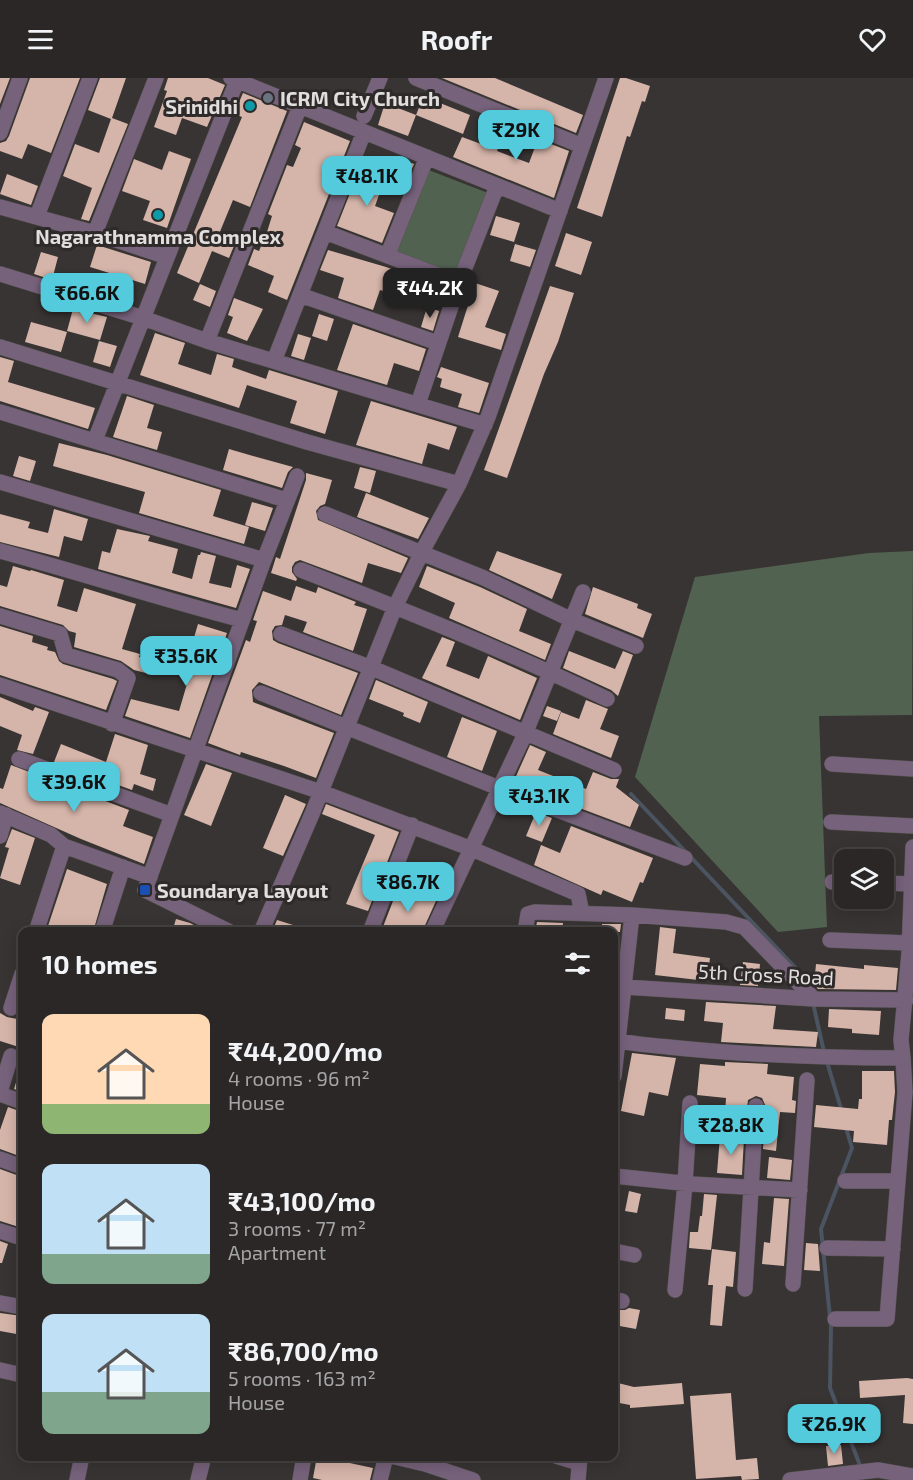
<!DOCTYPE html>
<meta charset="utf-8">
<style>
body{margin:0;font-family:"Exo 2",sans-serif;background:#322f2e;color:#f1f3f6;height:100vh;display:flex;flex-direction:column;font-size:22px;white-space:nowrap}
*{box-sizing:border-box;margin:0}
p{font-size:20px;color:#a5a5a7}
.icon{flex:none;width:33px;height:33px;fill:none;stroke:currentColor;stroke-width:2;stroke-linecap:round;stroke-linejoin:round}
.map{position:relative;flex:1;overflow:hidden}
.side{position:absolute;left:18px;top:849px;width:600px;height:534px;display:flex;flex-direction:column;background:#2a2726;border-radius:12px;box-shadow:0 3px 15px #0003,0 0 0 2px #464443}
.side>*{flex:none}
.buttons{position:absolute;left:834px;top:771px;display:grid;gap:12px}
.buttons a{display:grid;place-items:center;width:60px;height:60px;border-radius:12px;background:#2a2726;box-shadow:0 3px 15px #0003,0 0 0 2px #464443;font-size:30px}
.price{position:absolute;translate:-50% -51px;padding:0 14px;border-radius:12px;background:#54cadd;color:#111;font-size:20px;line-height:39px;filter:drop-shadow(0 2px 3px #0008)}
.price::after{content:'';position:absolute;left:50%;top:36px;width:18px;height:14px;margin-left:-9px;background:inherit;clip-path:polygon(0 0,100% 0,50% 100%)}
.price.active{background:#222;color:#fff}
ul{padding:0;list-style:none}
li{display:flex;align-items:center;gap:18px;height:150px;padding:0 24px}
li span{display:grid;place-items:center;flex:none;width:168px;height:120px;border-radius:12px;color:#555}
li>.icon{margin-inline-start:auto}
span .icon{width:72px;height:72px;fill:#fffc;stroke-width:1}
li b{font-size:26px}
h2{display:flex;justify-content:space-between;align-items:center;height:72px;padding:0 24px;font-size:26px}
header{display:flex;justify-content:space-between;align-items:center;height:78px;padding:0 24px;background:#2a2726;font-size:27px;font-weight:700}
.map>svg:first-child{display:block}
.green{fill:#526251}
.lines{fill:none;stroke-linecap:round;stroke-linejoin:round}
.stream{stroke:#4b5461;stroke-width:4}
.building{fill:#d5b4a9}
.street-casing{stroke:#565352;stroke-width:16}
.street{stroke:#76627b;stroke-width:15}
.worship-dot{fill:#6b7280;stroke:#2e2a29;stroke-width:2}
.culture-dot{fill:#0f9aa8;stroke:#2e2a29;stroke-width:2}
.transit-dot{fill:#1a4fb4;stroke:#2e2a29;stroke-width:2}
.labels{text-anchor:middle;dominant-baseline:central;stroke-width:6;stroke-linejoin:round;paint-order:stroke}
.poi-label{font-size:20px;font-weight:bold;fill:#e1dfde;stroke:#2e2a29;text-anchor:start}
.street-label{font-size:20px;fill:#e1dfde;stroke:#2e2a29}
</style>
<header><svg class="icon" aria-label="menu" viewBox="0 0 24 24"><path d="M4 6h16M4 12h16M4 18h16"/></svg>Roofr<svg class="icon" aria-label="heart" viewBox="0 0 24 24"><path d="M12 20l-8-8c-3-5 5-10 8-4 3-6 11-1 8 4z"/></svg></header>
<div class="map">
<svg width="913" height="1402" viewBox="0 0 913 1402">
<rect width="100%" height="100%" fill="#383433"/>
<path class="green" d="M426,91L488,115L455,200L393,175Z
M913,473L912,637L819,638L827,849L778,854L635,699L695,499L869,475Z"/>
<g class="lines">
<path class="stream" d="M631,716L807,902L808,906
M813,925L824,974
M827,984L842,1034
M846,1050L852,1070L821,1151L831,1249L830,1310L861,1390"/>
</g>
<path class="building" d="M0,0H10L0,26Z
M30,0H80L51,75L28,66L22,81L0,73V65L6,63L9,58Z
M100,0H126L112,40L128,46L89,143L81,141L92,110L63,98L75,66L99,75L111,41L88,32Z
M168,0H208L225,7L207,49L182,40L176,57L154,49L167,13L164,12Z
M442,0H495L583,37L576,55Z
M620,0H626L650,8L645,24L642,23L630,59L627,58L602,139L577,130Z
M243,15L287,33L250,129L233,122L219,156L236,163L229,180L212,173L199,205L177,195L242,39L234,36Z
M424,17L441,23L440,25L470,37L463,56L416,37Z
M385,25L416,37L408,58L378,47Z
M490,41L507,48L497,73L529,85L538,61L569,73L554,120L453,79L462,59L481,66Z
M304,44L350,63L287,222L268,214L274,198L248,187L254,171L259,173L267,154L272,138L268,136L287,87L293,89L301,70L295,67Z
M169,73L191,81L167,150L143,142L150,123L122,113L134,81L162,92Z
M395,79L414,86L407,102L389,96Z
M364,87L387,95L375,128L394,135L382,165L337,148L358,95L361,96Z
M7,96L38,108L31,127L0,116Z
M496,138L520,145L514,164L490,157Z
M566,155L592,164L581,197L555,188Z
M515,166L536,172L530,189L510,183Z
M97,167L151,184L145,206L90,189Z
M328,172L386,189L433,206L427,227L380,212L373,232L338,220L344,200L320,192Z
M41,174L58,179L52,202L34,196Z
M475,205L499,213L485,249L506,256L501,272L458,259Z
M200,206L216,213L210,229L193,222Z
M550,208L574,215L558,264L544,296L507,400L484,392Z
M234,220L263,231L247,263L227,255L233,239L228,237Z
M427,229L439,233L433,253L421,249Z
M73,231L107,239L100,262L67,253Z
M319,236L334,241L327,263L312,258Z
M31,244L67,254L61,274L25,264Z
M353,246L426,271L419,293L394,285L387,307L337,292Z
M155,255L185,265L178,286L211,297L217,276L234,281L232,289L266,301L269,292L338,313L325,356L290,345L297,323L247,307L239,330L140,297Z
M298,256L311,260L304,282L291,278Z
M99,263L117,268L110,289L93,284Z
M0,279L14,283L8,304L95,330L88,351L0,323Z
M441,289L489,305L479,335L458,329L462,316L440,309L442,301L437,299Z
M127,318L154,327L147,350L162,354L157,372L113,359Z
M371,323L457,349L449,372L428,365L422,386L356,367Z
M59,365L107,377L221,412L213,438L249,449L244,466L139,435L145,414L53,388Z
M229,371L253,378L293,389L288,394L282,410L223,392Z
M19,378L36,383L30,403L13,398Z
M360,389L376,393L370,415L354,410Z
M306,395L332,402L325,426L320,428L316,433L318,442L408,480L401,495L368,485L362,505L300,482L295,484L292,489V494L297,501L296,503L271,495L276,479L280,481L306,402Z
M366,415L429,440L418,461L357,439Z
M252,424L273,430L265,453L245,447Z
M54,431L88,441L82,463L64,458L59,479L0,464V436L30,444L28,450L48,455Z
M117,451L150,458L148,463L178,471L172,495L192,501L198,477H200L201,474L216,478L209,505L231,510L237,487L250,491L236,530L98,491L102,473L110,475Z
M497,473L562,496L552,521L489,492Z
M13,488L30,493L31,492L64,502L57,528L77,534L84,510L136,526L122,571L140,576L139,579L157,584L154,597L134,592L121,583L74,569L76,555L69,553L63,547L0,528V507L7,509Z
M427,488L480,509L527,531L519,553L551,566L545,582L449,540L455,525L419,509Z
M296,508L316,515L318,509L356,524L354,527L367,531L353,573L303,554L307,544L285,537L282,547L275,548L272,553L273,562L278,565L358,595L341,637L259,604L252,612L253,624L334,655L316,700L284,688L241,674L240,677L208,665L246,562L250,564L257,543L253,542L263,513L291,523Z
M593,509L638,526L637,530L652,536L643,560L585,536Z
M198,546L227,555L190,660L125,638L131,621L179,633L192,589L186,587Z
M0,548L33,558L32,564L48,569L47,572L55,574L59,583L63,586L113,601L117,603L106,632L0,597Z
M442,559L455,564L446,588L479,601L488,578L537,600L520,642L422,600Z
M569,573L615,591L623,573L633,577L618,618L611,612L563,590Z
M376,602L428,624L420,645L403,638L404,635L369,621Z
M0,619L33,633L35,629L49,634L33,676L17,672L22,657L0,648Z
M586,622L608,631L600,651L619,658L611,680L553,656L561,634L579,641Z
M547,628L561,633L557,643L543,638Z
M462,639L497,653L482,693L447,679Z
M115,656L148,667L140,696L156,701L153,713L134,706L132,712L54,684L61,666L106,684Z
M530,667L546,674L538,692L586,711L593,694L611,701H619L616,709L639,727L630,749L513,705Z
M206,686L232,695L211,748L184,737Z
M11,687L129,732L123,748L153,759L144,786L81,761L0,725V710L3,711Z
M285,717L306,726L283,778L263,770Z
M326,726L399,754L368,833L346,826L375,757L322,736Z
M536,734L552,740L542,764L526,758Z
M571,748L653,780L643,805L640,804L632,824L603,812L601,817L534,787L541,767L560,775Z
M12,751L35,760L20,807L0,800L9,770L5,769Z
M67,791L107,806L93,854H46Z
M398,810L436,823L422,854H409L400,850L399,854H381Z
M176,841L190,845L207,854H172Z
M277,842L306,851L305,854H272Z
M537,844L563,845L562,854H535Z
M602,846H621L620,854H602Z
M660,849L676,851L673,875L710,880L707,903L655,897Z
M743,884L760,886L758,908L740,907Z
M816,886L864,891V887L898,890L896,912L818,911L814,907Z
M706,924L776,928L773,951L818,954L816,969L721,964L723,945L704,943Z
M666,930L685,932L684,943L665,941Z
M829,931L881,933L879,957L852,955V951L828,949Z
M0,935L7,939L22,942V970L0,963Z
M632,975L676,980L668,1018L649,1014L644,1038L621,1033Z
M725,984L768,986L767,996L794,999L792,1022L796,1023L795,1035L780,1034L776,1073L763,1071L766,1029L762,1020L756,1018L748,1022L746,1039L725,1037L726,1020L697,1017L700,986L725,988Z
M20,992L22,993V1014L14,1011Z
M862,993H894L895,1014L892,1042H889L887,1067L853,1064L854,1053L814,1049L816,1027L858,1031L859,1021H862Z
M8,1029L22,1034V1079L0,1071V1052Z
M720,1058L744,1060L742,1097L717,1095Z
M769,1079L792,1082L790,1102L767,1100Z
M0,1091L22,1099V1139L19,1149L0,1143Z
M629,1113L641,1116L637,1135L625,1133Z
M704,1116L717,1117L711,1172L689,1170L690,1154H698L700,1138H702Z
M774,1120L789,1121L784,1188L762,1186L764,1164L770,1165Z
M0,1163L8,1166L2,1185H0Z
M806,1165L818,1166L820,1193L804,1192Z
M712,1171L736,1174L733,1209L726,1208L722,1248L710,1247L713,1207H708Z
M629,1230L640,1232L636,1251L614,1247V1232H625Z
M0,1235L22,1238V1257L0,1253Z
M907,1300L913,1301V1346L903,1345L905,1317L860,1320L859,1303Z
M614,1304L634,1309L682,1305L684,1326L630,1330V1327L614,1324Z
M731,1315L736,1382L757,1380L759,1401L742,1402L741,1398L696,1401L690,1318Z
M841,1367L843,1386L828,1388L826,1368Z
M317,1378L373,1390L370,1402H322L313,1400Z"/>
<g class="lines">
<defs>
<path id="street" d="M231,0L560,133
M416,0L582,68
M364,38L380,0
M0,55L20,0
M0,129L95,155L167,179
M37,138L90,0
M325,154L459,205
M95,155L156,0
M388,176L427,79
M0,196L143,240L207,263L485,347
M300,217L438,265
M207,263L300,28
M0,269L307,364L459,406
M274,283L364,54
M418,326L459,205L497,108
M0,334L286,422
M95,362L238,0
M0,404L264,482
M325,436L484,500L572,542L636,568
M0,473C81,495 161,521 242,542
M301,492C404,532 507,573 607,621
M0,538L60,556L66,577L118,592L128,600L112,646
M281,556L372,590L614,692
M0,607L321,714L472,771L578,816L582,835
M261,615L499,710L685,780
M19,681L172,737
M832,686L913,691
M0,735L51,757L64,768L150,799
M831,744L913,748
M0,758L6,737
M832,804H844
M884,805L911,806
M36,854L64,768
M102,854L123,789
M230,854L145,812L264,482L297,398
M261,854L312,736L395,529L424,470L459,406L488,339L606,0
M370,854L412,747
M432,854L525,656L583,514
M525,854L528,836L535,834L632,837L726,844L744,849L814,921
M830,862L909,865
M624,909L814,921L906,922
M11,930L22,896
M614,962C632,966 650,967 668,969C746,977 824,980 903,980L901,962L909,875L913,769
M614,998L632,837
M0,1014L11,978
M0,1016L22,1024
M0,1081L22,1089
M614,1098L691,1106L800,1112
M845,1103H898
M0,1153L22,1160
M827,1170L893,1171
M614,1173L634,1177
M793,1206L807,1002
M745,1211L756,1028
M675,1212L685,1106L690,1025
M614,1222L622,1223
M0,1225L22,1229
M835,1241H887L905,1014L903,980
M0,1292L22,1297
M391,1378L425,1386L473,1402
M556,1378L579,1385
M77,1402L82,1378
M198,1402L204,1378
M300,1402L304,1378
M380,1402L386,1378
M578,1402L580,1378
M790,1402L878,1392L913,1398"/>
</defs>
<use href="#street" class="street-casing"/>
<use href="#street" class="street"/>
</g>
<circle class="worship-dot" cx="268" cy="20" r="6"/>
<g class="culture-dot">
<circle cx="250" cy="28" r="6"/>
<circle cx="158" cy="137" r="6"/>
</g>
<rect class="transit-dot" x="139" y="806" width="12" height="12" rx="3"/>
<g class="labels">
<g class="poi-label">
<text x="280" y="20">ICRM City Church</text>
<text x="238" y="28" text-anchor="end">Srinidhi</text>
<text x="158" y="158" text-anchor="middle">Nagarathnamma Complex</text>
<text x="157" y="812">Soundarya Layout</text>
</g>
<g class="street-label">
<text transform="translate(766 896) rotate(3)">5th Cross Road</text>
</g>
</g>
</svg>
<div class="buttons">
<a><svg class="icon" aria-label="layers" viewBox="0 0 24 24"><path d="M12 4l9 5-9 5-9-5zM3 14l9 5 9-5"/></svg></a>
</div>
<b class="price" style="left:516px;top:83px">₹29K</b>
<b class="price" style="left:367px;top:129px">₹48.1K</b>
<b class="price active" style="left:430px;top:241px">₹44.2K</b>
<b class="price" style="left:87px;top:246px">₹66.6K</b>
<b class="price" style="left:186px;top:609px">₹35.6K</b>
<b class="price" style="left:74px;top:735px">₹39.6K</b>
<b class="price" style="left:539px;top:749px">₹43.1K</b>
<b class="price" style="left:408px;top:835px">₹86.7K</b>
<b class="price" style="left:731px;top:1078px">₹28.8K</b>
<b class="price" style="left:834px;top:1377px">₹26.9K</b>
<section class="side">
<h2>10 homes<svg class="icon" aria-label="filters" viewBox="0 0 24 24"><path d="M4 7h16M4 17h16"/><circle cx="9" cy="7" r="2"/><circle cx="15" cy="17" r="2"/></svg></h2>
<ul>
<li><span style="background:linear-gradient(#ffd9b3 75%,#8fb573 0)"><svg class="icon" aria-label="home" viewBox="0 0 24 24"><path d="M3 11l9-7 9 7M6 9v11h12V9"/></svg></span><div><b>₹44,200/mo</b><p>4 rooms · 96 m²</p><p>House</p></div></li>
<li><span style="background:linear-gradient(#bfe0f5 75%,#7fa58c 0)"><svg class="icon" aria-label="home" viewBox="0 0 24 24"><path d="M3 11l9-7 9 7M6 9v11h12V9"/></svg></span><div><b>₹43,100/mo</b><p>3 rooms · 77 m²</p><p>Apartment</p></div></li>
<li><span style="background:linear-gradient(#bfe0f5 65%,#7fa58c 0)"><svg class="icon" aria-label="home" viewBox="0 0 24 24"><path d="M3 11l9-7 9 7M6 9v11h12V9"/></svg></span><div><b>₹86,700/mo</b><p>5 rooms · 163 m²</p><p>House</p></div></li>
</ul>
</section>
</div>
